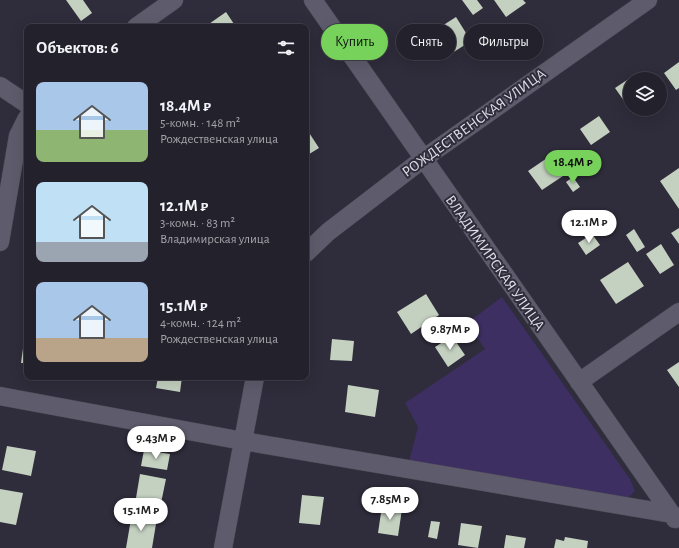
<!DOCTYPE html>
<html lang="ru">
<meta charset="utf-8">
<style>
body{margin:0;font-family:"Alegreya Sans",sans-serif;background:#2b2934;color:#f1f3f6;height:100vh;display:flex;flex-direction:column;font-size:15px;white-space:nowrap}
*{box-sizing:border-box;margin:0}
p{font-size:13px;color:#a3a3a9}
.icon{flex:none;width:22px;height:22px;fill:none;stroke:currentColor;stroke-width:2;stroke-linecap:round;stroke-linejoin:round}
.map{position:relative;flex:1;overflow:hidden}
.side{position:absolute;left:24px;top:24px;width:285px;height:356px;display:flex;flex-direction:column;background:#23212c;border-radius:8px;box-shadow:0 4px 16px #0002,0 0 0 1px #403e48}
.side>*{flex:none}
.banner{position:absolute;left:321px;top:24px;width:298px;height:36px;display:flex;gap:8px}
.buttons{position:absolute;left:623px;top:72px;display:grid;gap:8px}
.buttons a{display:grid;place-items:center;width:44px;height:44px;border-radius:50%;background:#23212c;box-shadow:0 4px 16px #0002,0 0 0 1px #403e48;font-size:20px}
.price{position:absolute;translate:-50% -34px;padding:0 9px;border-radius:14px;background:#fff;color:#222;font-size:13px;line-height:26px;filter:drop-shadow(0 1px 2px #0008)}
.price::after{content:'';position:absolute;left:50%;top:24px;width:12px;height:9px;margin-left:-6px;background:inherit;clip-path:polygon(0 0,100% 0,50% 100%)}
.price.active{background:#76d25a;color:#111}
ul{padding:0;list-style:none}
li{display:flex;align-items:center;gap:12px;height:100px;padding:0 12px}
li span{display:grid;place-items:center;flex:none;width:112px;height:80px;border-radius:8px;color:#555}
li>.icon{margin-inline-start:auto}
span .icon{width:48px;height:48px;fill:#fffc;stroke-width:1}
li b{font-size:17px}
h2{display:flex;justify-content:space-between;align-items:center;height:48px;padding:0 12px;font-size:17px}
.tag{padding:0 14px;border-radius:18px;background:#23212c;box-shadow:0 4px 16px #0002,0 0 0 1px #403e48;font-size:14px;line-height:36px}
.tag.active{background:#76d25a;color:#111}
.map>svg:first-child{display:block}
.green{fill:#3d2f61}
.building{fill:#c4d1c0}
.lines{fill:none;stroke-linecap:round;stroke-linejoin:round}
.minor-casing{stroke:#4b4955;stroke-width:19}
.minor{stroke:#5e5b6c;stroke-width:18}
.labels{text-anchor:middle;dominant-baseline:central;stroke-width:4;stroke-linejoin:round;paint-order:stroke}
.street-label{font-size:15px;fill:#e0dee8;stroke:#2f2c3b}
</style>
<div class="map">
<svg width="679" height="548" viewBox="0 0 679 548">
<rect width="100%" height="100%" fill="#2f2c3b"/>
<path class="green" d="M502,297L630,479L635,491L627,499L409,461L418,427L405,403L485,349L467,323Z"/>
<path class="building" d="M66,0H83L92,13L81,21Z
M462,0H477L483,8L473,15Z
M494,0H523L526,3L506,17Z
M226,12L236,27H206V26Z
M456,17L471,41L449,55L434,31Z
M679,62V88L676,90L664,73Z
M636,74L640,79H630V108H629L615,88Z
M599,116L610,132L591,145L580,129Z
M306,128L319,148L306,156Z
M556,152L569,172L542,190L528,171Z
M679,168V209L660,181Z
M573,177L580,187L573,192L566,182Z
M679,228V244L671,233Z
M634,229L645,247L637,252L626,235Z
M592,234L600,245L586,255L578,243Z
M661,244L674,265L660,274L646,254Z
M628,262L644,286L616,304L600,280Z
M426,294L439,315L411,334L397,312Z
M25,334H27V363H21Z
M452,336L465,355L448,367L435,347Z
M332,339L354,341L352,361L330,360Z
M679,362V387L667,370Z
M158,377H182L180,392L156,388Z
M348,385L379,390L375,417L345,412Z
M7,446L36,451L31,476L2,470Z
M144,450L170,454L167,470L141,466Z
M140,474L166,479L161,503L136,498Z
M0,489L23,493L16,525L0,522Z
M302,495L324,497L320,525L299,523Z
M382,506L402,509L398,536L378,533Z
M132,513L157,518L152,548H126Z
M431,521L440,522L437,539L428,537Z
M461,523L482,526L478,548L458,545Z
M506,535L526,538L524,548H504Z
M565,537L588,541L587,548H554L556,539L564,541Z"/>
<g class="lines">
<defs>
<path id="minor" d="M313,0L675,519
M136,27L174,0
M0,86L27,104
M0,242L18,136L27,118
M306,253L328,232L423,159L648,0
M579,382L679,312
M0,396L243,441L672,514
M223,548L255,377"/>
</defs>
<use href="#minor" class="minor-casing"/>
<use href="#minor" class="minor"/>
</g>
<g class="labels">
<g class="street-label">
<text transform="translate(474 123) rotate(-36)">РОЖДЕСТВЕНСКАЯ УЛИЦА</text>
<text transform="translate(495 263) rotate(55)">ВЛАДИМИРСКАЯ УЛИЦА</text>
</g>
</g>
</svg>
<div class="buttons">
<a><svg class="icon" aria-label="layers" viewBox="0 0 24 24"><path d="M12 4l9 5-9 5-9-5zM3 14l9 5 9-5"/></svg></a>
</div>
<b class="price active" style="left:573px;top:184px">18.4M ₽</b>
<b class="price" style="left:589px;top:244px">12.1M ₽</b>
<b class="price" style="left:450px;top:351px">9.87M ₽</b>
<b class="price" style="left:156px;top:460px">9.43M ₽</b>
<b class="price" style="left:390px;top:521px">7.85M ₽</b>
<b class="price" style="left:141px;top:532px">15.1M ₽</b>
<div class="banner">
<a class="tag active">Купить</a>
<a class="tag">Снять</a>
<a class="tag">Фильтры</a>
</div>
<section class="side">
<h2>Объектов: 6<svg class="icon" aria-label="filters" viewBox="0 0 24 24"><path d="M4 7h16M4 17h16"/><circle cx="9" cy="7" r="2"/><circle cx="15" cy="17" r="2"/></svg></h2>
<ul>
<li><span style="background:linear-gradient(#a9c7e8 60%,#8fb573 0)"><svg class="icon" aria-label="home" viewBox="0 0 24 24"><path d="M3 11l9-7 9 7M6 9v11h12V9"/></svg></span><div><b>18.4M ₽</b><p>5-комн. · 148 m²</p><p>Рождественская улица</p></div></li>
<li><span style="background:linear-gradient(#bfe0f5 75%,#9aa5b1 0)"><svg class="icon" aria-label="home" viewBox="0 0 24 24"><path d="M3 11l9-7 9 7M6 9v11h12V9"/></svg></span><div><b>12.1M ₽</b><p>3-комн. · 83 m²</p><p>Владимирская улица</p></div></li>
<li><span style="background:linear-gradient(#a9c7e8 70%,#b9a48a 0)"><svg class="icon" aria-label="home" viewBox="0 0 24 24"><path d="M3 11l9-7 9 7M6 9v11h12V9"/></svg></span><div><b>15.1M ₽</b><p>4-комн. · 124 m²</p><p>Рождественская улица</p></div></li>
</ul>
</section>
</div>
